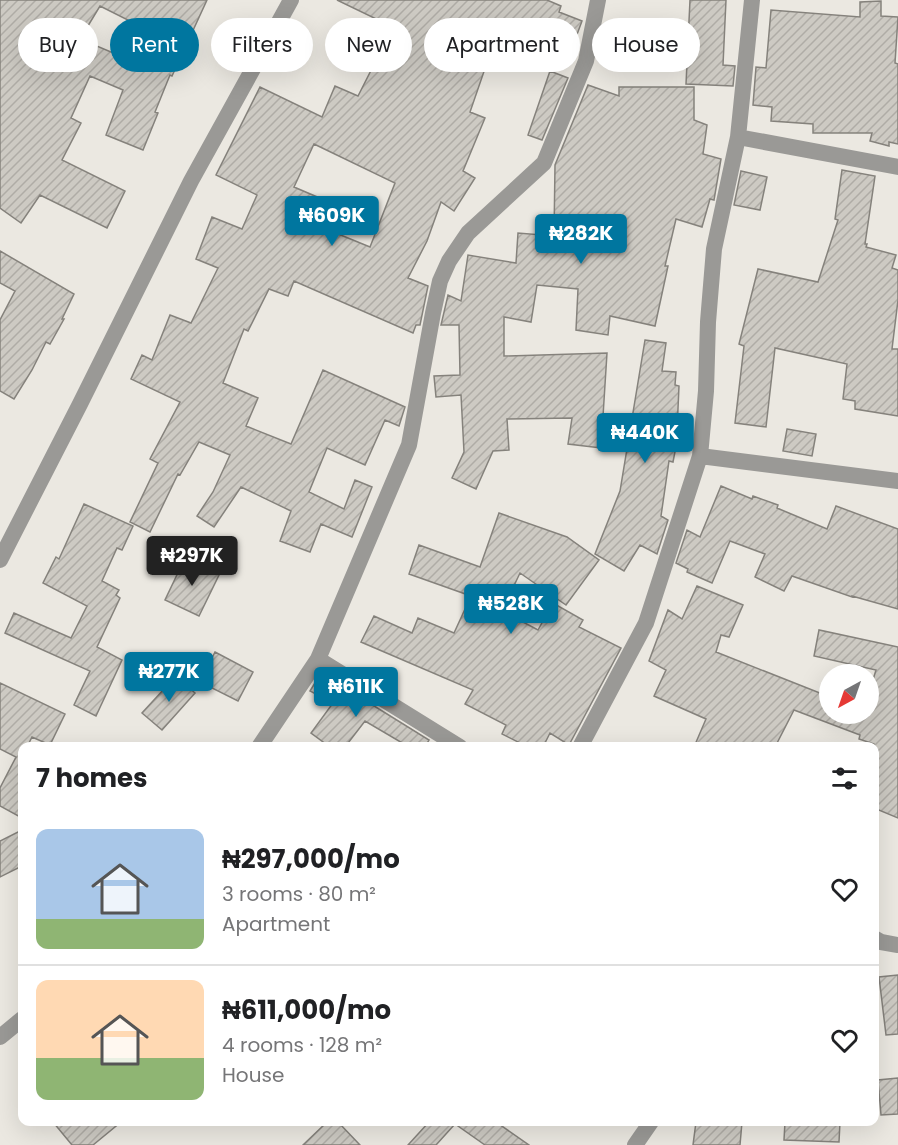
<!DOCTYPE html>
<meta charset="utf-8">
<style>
body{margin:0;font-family:Poppins,sans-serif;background:#f2f2f2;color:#202124;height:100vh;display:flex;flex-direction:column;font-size:22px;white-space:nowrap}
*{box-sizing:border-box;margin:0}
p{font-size:20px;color:#757577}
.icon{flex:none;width:33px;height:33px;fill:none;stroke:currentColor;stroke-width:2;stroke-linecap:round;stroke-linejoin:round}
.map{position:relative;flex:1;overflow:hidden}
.drawer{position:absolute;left:18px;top:742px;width:861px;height:384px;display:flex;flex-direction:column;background:#fff;border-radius:12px;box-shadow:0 6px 24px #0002}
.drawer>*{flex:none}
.hud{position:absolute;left:18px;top:18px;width:862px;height:54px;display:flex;gap:12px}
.needle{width:39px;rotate:220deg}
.tools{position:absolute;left:819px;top:664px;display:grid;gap:12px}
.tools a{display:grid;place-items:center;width:60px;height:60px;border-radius:50%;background:#fff;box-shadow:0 6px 24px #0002;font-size:30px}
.price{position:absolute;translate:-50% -51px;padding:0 14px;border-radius:6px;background:#00769f;color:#fff;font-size:20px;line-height:39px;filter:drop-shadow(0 2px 3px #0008)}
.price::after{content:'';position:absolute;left:50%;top:36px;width:18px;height:14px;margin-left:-9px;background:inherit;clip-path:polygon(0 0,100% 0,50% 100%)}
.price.selected{background:#222;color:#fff}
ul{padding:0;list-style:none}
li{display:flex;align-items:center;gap:18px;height:150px;padding:0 18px}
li+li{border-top:2px solid #e0e0e0}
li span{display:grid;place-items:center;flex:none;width:168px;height:120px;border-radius:12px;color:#555}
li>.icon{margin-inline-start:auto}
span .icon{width:72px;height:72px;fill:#fffc;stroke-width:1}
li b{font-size:26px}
h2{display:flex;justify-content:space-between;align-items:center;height:72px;padding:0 18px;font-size:26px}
.tag{padding:0 21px;border-radius:27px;background:#fff;box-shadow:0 6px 24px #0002;font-size:21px;line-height:54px}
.tag.selected{background:#00769f;color:#fff}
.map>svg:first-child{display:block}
.building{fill:url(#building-hatch);stroke:#85827c;stroke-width:1.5;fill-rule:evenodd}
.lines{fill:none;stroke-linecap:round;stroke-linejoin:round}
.minor{stroke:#9a9996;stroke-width:16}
</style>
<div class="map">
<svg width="898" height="1145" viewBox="0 0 898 1145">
<defs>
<pattern id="building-hatch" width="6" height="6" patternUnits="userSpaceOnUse" patternTransform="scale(1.5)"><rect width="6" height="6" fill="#cdcac3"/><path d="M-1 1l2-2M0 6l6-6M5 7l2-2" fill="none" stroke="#afaca6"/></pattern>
</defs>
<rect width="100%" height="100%" fill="#ebe8e1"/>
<path class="building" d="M0,0H207L172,76L170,75L155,112L158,113L143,150L106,135L123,90L90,76L71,118L81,123L62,160L125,191L107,228L40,195L21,223L0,208ZM100,6L132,22L118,55L80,39Z
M337,0H547L561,6L559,12L582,21L569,56L508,32L498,58L490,54L470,112L485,118L463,171L475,178L454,211L441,202L427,241L408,278L428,286L420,325H416L413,333L294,281L288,296L269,289L248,331L244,329L223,383L258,398L246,426L291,444L323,370L405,407L399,426L385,420L365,465L327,448L309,492L344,509L355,480L372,487L352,537L321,524L310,552L280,541L291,511L241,487L214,527L197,516L213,492L230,455L199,442L180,475L178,474L150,532L130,522L158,463L150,459L180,402L131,379L142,355L152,360L170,315L191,323L218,268L196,259L212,217L242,229L257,195L216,175L260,87L322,117L335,86L358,96L393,27ZM314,144L395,183L370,247L326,229L336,205L294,187Z
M690,0H726L723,65L735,66L733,86L686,84Z
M881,1V16L898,17L895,63L898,64V144L889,142V146L870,141L872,133H813V124L771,121L772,107L753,105L756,67L766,68L771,10L860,17V2Z
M550,71L568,78L542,140L528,135Z
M588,85L619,96V87H694V120L707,125L703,154L721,159L714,200L710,199L702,227L676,219L665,266H668L655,326L610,316L608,335L576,330L578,289L537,285L531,322L504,317V356L607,353L601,448L568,444L572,418L507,419L509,450L493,451L476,489L452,478L464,452L461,395L436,397L434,376L460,375L459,325H441L448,295L461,301L468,255L516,263L518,233L554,236L555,165Z
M842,170L875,176L865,244H867L866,247L896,255L892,268L898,270V300L892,349H898V416L855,409V401L843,399L847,364L775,348L766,427L735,423L744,346L739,344L758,269L818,282L838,220L835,219Z
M741,171L767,177L760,210L734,205Z
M0,251L74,294L62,319H64L50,344L46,342L32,370L14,399L0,391V320L15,291L0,283Z
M645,340L666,343L662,371L676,372L675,385L679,386L677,431H679L673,462L669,461L661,516L668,520L657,554L640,545L624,571L595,554L620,491Z
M787,429L816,434L812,456L783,451Z
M721,486L752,499L753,496L778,505L777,508L827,529L836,506L898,529V609L852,596V597L792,576L784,591L755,577L765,554L730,541L712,583L687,572L688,569L676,563L687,530L700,537Z
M84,504L133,526L122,550L117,548L102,581L119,590L116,595L120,598L97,647L122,660L96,716L74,705L90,671L5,633L14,613L71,638L87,606L43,583L56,557L59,559Z
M499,513L567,537L599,560L566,605L520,573L502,611L538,630L553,603L583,620L579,627L621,648L569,745L550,733L543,747H528L502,734L506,725L465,704L473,690L361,642L374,616L412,633L418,618L454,633L471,596L409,574L419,545L480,567Z
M185,558L219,575L199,616L165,600Z
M697,586L743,605L729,637L721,635L716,652L830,697V714H868V696L876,670L814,656L819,630L898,647V818L874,808V744L859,739L860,735L794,710L775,747H694L706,719L654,696L666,670L649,661L668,610L682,619Z
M215,652L253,672L238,701L200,682Z
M321,673L429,740L425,747H409L365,721L345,747H330L311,733L333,703L310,691Z
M176,676L195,693L162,730L142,713Z
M0,683L65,714L50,745L32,737L27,747H22V818L0,806V788L16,757L0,749Z
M22,830V866L0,877V841Z
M898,975V1034L886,1035L879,977Z
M898,1078V1114L881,1115L878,1080Z
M53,1122H121L93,1145H72Z
M327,1122H338L360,1145H303Z
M429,1122H496L529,1145H485L455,1124L436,1145H408Z
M696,1122H742L740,1145H693Z
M785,1122H840L839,1142L784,1140Z"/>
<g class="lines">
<path class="minor" d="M738,137L898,167
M700,456L898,481
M0,560L80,404L191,181L291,0
M318,659L460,747
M259,747L318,659L409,445L433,313L440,281L449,261L468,233L544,163L586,61L598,0
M580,747L646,623L700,456L706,391L708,322L714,249L738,137L752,0
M874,938L881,942L898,945
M0,1037L22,1019
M635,1145L651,1122"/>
</g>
</svg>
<div class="tools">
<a><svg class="needle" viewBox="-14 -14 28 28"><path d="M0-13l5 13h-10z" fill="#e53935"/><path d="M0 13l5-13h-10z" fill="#757577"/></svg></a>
</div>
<b class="price" style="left:332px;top:247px">₦609K</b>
<b class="price" style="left:581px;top:265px">₦282K</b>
<b class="price" style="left:645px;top:464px">₦440K</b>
<b class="price selected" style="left:192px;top:587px">₦297K</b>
<b class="price" style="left:511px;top:635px">₦528K</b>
<b class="price" style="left:169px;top:703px">₦277K</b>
<b class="price" style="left:356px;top:718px">₦611K</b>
<div class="hud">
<a class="tag">Buy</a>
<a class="tag selected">Rent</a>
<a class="tag">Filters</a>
<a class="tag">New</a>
<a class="tag">Apartment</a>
<a class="tag">House</a>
</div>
<section class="drawer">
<h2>7 homes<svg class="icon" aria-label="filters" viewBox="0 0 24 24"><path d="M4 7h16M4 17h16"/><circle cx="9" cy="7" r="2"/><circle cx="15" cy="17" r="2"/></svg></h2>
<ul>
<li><span style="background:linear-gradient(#a9c7e8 75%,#8fb573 0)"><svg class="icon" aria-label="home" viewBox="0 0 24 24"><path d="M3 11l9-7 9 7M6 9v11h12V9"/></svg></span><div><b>₦297,000/mo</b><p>3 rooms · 80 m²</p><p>Apartment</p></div><svg class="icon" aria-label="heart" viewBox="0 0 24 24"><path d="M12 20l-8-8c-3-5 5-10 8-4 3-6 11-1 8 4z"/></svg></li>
<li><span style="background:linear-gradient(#ffd9b3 65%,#8fb573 0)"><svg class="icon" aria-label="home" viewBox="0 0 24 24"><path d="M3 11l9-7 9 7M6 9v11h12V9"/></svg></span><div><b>₦611,000/mo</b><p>4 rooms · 128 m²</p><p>House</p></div><svg class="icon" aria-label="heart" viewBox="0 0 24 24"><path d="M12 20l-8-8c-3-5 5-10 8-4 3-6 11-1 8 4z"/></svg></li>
</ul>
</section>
</div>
